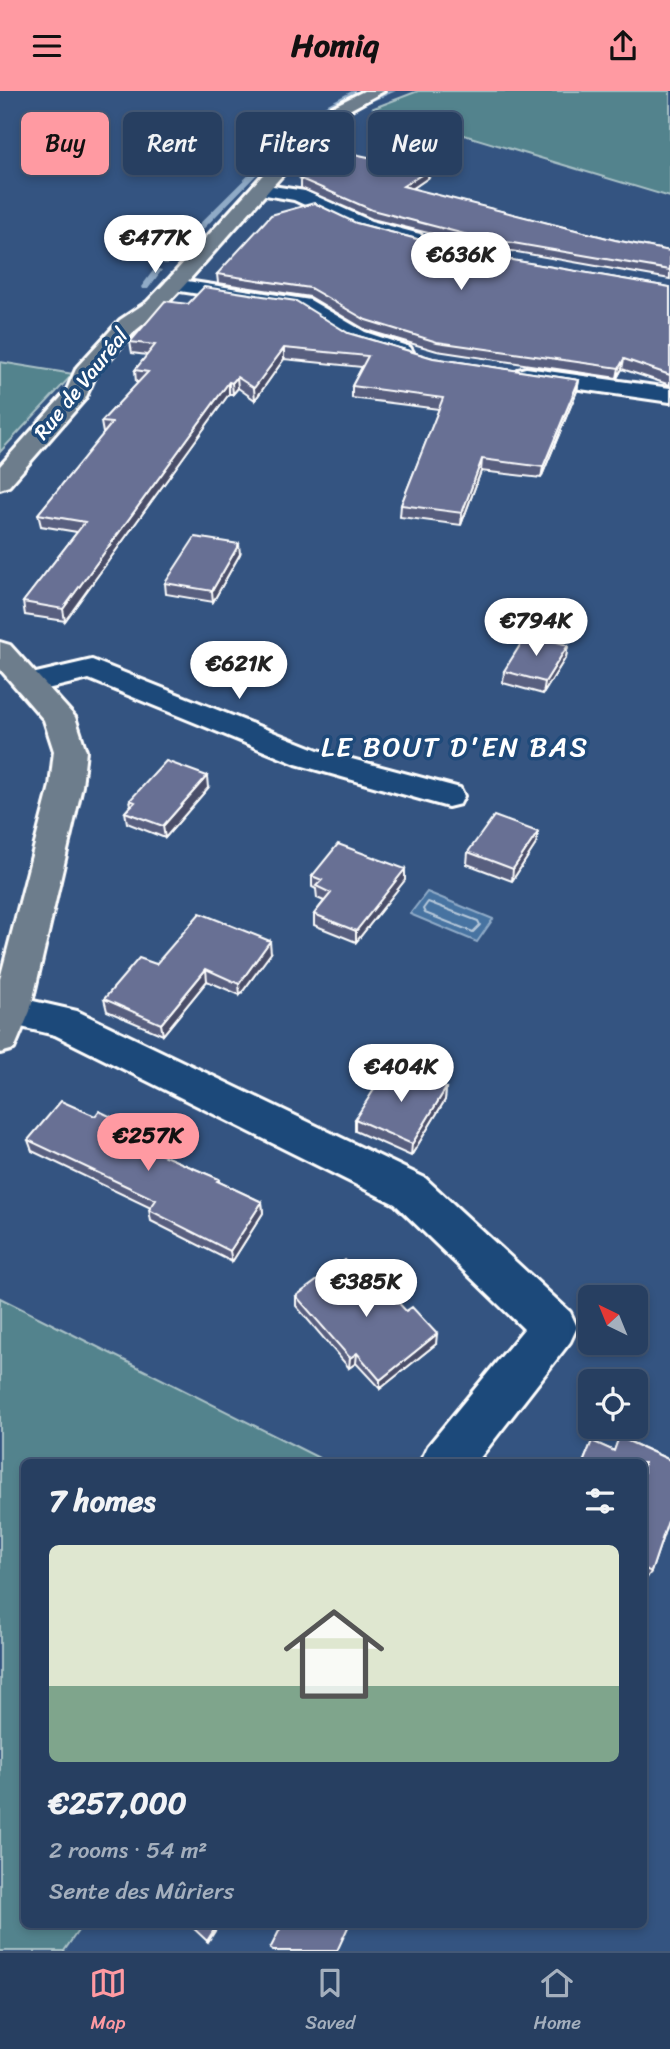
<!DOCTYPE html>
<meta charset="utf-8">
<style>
body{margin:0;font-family:Sriracha,sans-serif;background:#2f4667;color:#f1f3f6;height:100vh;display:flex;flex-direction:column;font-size:26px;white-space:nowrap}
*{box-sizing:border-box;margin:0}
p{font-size:23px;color:#a4afbd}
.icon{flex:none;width:38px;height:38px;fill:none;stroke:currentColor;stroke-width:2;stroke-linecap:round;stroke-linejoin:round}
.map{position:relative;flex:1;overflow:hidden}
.side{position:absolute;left:21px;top:1368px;width:626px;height:469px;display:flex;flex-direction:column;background:#273f61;border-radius:10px;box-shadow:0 4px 10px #0003,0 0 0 2px #435876}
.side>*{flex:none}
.guide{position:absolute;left:21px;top:21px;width:628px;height:63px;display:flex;gap:14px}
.needle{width:46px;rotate:317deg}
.tools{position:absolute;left:578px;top:1194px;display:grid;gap:14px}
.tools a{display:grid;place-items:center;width:70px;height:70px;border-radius:10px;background:#273f61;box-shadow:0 4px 10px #0003,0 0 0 2px #435876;font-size:35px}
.price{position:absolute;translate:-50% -60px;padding:0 16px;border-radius:24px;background:#fff;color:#222;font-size:23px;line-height:46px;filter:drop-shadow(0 2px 4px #0008)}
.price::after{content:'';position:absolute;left:50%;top:42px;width:21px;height:16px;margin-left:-10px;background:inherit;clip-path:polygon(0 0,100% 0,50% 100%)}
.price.current{background:#ff9aa2;color:#111}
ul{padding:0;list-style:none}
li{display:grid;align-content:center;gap:14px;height:371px;padding:0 28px}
li span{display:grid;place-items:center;height:217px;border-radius:10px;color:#555}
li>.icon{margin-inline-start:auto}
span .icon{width:126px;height:126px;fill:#fffc;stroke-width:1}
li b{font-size:30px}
h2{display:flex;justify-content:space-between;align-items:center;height:84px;padding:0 28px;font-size:30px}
.chip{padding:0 24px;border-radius:10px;background:#273f61;box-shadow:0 4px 10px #0003,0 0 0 2px #435876;font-size:24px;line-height:63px}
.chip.current{background:#ff9aa2;color:#111}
header{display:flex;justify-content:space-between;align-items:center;height:91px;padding:0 28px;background:#ff9aa2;color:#111;font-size:32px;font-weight:700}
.tabs{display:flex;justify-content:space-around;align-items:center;height:98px;border-top:2px solid #435876;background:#273f61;font-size:19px;color:#a4afbd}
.tabs a{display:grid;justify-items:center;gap:4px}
.tabs .current{color:#ff9aa2}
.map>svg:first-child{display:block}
.green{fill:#53838d;stroke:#a9c1c6;stroke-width:2}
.water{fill:#4673a1;stroke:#90abc7;stroke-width:2}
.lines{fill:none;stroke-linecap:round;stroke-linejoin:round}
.shore{stroke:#b5c7d9;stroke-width:2}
.stream{fill:#90abc7;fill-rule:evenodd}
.minor-casing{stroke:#fff;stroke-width:6}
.major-casing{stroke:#fff;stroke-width:6}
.minor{fill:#1f4a7a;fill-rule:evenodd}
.major{fill:#6d7d8c;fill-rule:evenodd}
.wall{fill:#595f7f;stroke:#fff;stroke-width:2}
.shaded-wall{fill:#484e68;stroke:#fff;stroke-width:2}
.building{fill:#676f94;stroke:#fff;stroke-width:2}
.labels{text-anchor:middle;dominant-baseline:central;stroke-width:7;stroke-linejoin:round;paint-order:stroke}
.far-street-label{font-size:21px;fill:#fff;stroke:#1f4a7a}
.neighbourhood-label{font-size:28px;letter-spacing:2px;fill:#fff;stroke:#1f4a7a}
</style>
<header><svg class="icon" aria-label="menu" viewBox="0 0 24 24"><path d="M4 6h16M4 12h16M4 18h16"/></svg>Homiq<svg class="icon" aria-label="share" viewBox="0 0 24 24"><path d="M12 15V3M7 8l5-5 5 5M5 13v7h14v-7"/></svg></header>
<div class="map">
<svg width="670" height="1860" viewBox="0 0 670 1860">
<rect width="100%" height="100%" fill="#345481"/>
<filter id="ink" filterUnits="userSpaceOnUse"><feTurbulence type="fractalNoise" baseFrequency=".0143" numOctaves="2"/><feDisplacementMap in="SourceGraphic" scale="14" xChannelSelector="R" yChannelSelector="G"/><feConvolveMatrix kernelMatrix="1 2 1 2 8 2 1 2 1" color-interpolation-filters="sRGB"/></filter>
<g filter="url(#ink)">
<path class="green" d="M418,0H670V106L374,17Z
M0,271L73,283L0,361Z
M0,1207L329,1372H24V1834H82L64,1860H0Z"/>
<path class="water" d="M427,801L493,828L477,851L410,823Z"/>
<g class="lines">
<path class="shore" d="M428,811L478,830L480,834L473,841L425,822L423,818Z"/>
<path class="stream" d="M352,0H359L315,24L169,173H163V169L311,22Z
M388,0H396L361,15L356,14Z
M155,177L162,179L148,198H142L141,196Z"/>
<defs>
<path id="minor" d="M260,93L305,100L371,130L420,143L423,147L413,153L357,138L294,109L254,102L251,98L254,94Z
M174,188L310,209L365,241L410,256L413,261L410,266L402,268L349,251L297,218L167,198L164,194L167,190Z
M526,277L670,297V311L518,289L515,284L518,279Z
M92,569L318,659L460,697L464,705L460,713L448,716L296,673L89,588L30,602L19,600L15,593L19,586Z
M11,905L77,920L425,1087L570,1221L577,1236L570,1251L476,1372H420L428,1355L524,1238L395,1113L55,944L0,931V909Z"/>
<path id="major" d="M364,0H384L342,23L318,44L181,198L161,219L136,239L96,283L85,308L9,395L0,398V375L66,301L77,276L120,229L147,211L167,190L306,36L330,17Z
M0,551L10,554L75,626L86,660L82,695L30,920L14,958L0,962V888L50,695L54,660L44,629L0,578Z"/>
</defs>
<use href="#minor" class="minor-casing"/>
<use href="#major" class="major-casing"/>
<use href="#minor" class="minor"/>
<use href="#major" class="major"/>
</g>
<path class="wall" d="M298,76L428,87L412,98L615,149L670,160V188L472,153L372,128L301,97V88H303L298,85Z
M356,132L470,162L670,196V294L622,278L617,287L437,260L366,239L310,206L218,192L217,183Z
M348,242L433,267L579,289L577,300L541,387L481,380L461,434L400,426L401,414L439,318L352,307V295L362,276L284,268L255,309L238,297L233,303H229L65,530L25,524L23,511L77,441L41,435L38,423L104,343L103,342L101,331L139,291H136L135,279L147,264L132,262L130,251Z
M240,463L213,511L166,503L165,492Z
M568,554L566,566L543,603L503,592L504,580Z
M208,697L165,747L127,732L125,721L131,714L130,709Z
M538,741L536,753L512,790L467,773L468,761Z
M405,778V789L356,851L314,834V823L324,810L317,807L316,798L312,796V785Z
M271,862L240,904L207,890L163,944L107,920L104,908L156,873Z
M446,997L445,1009L411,1065L355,1040V1028Z
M95,1025L137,1038L139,1045L152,1060L219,1088V1091L262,1111L263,1122L232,1171L151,1130L149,1119L151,1117L32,1060L28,1049Z
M364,1188L436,1253L380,1298L356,1272L349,1277L296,1215V1205Z
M619,1346L670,1369V1424L651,1481L646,1488L644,1487V1372H583L592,1350L614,1360Z"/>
<path class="shaded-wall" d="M429,79L428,87L403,104V95Z
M284,257V268L255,309L254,297Z
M624,268L622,278L617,287L619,277Z
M237,286L238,297L233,303L232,292Z
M579,289L577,300L541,387L543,376Z
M229,291V303L65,530L63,518Z
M482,368L481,380L461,434L462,422Z
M239,453L240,463L213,511L212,500Z
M568,554L566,566L543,603L545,591Z
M207,685L208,697L165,747L163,735Z
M538,741L536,753L512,790L513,778Z
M405,778V789L356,851V840Z
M270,850L271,862L240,904L239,893Z
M206,878L207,890L163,944L161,933Z
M446,997L445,1009L411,1065L412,1053Z
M262,1111L263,1122L232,1171L230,1160Z
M437,1243L436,1253L380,1298V1289Z
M357,1262L356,1272L349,1277L350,1267Z
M217,1834H219L208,1851L207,1850Z"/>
<path class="building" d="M326,57L429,79L403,95L615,149L670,160V179L472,145L372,119L301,88L313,85L298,76Z
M314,112L356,132L470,162L670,196V284L624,268L619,277L437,251L366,229L310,197L217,183L271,124Z
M204,196L296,210L348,242L433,267L579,289L543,376L482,368L462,422L401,414L443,307L352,295L368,265L284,257L254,297L237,286L232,292L229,291L63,518L23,511L85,431L38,423L112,332L101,331L148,281L135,279L155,254L130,251L165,210L188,213Z
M195,446L239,453L212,500L165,492Z
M527,543L568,554L545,591L504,580Z
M166,670L207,685L163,735L125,721L135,711L130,709Z
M494,725L538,741L513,778L468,761Z
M338,753L405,778L356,840L314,823L331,802L316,795L322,789L312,785Z
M200,822L270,850L239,893L206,878L161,933L104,908L139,867L156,873Z
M390,974L446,997L412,1053L355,1028Z
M61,1010L95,1025L99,1020L137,1038L134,1042L150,1052L146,1057L219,1088L217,1090L262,1111L230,1160L149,1119L156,1109L28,1049Z
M345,1169L364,1188L371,1182L406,1220L412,1216L437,1243L380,1289L357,1262L350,1267L296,1205Z
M619,1346L670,1369V1424L651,1481L644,1477V1372H583L592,1350L614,1360Z
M190,1834H217L207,1850Z
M282,1834H349L337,1860H273L270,1858Z"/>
</g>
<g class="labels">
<g class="far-street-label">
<text transform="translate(81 293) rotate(-51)">Rue de Vauréal</text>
</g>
<g class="neighbourhood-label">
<text x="455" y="655">LE BOUT D'EN BAS</text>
</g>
</g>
</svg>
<div class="tools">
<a><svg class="needle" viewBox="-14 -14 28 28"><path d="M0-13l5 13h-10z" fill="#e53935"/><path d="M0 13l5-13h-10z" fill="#a4afbd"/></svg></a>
<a><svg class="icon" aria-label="locate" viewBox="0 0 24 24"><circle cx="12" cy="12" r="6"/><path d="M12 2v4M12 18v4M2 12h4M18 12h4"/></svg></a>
</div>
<b class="price" style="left:155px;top:184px">€477K</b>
<b class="price" style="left:461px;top:201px">€636K</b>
<b class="price" style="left:536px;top:567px">€794K</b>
<b class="price" style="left:239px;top:610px">€621K</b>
<b class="price" style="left:401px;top:1013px">€404K</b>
<b class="price current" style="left:148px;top:1082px">€257K</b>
<b class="price" style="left:366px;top:1228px">€385K</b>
<div class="guide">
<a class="chip current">Buy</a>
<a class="chip">Rent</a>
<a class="chip">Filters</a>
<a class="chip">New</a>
</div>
<section class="side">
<h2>7 homes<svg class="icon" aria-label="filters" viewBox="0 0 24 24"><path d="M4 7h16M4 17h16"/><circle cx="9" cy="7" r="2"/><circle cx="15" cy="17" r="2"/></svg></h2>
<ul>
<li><span style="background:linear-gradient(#dfe7d0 65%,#7fa58c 0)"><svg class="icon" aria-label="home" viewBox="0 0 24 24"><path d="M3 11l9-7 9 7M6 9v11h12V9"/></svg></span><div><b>€257,000</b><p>2 rooms · 54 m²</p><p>Sente des Mûriers</p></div></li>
</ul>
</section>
</div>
<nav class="tabs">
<a class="current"><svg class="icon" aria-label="map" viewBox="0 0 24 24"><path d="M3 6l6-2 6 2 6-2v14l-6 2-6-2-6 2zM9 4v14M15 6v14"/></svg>Map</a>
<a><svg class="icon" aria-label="saved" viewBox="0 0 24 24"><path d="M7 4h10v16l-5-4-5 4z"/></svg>Saved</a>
<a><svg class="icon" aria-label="home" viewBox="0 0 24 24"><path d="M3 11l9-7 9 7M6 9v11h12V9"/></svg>Home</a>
</nav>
